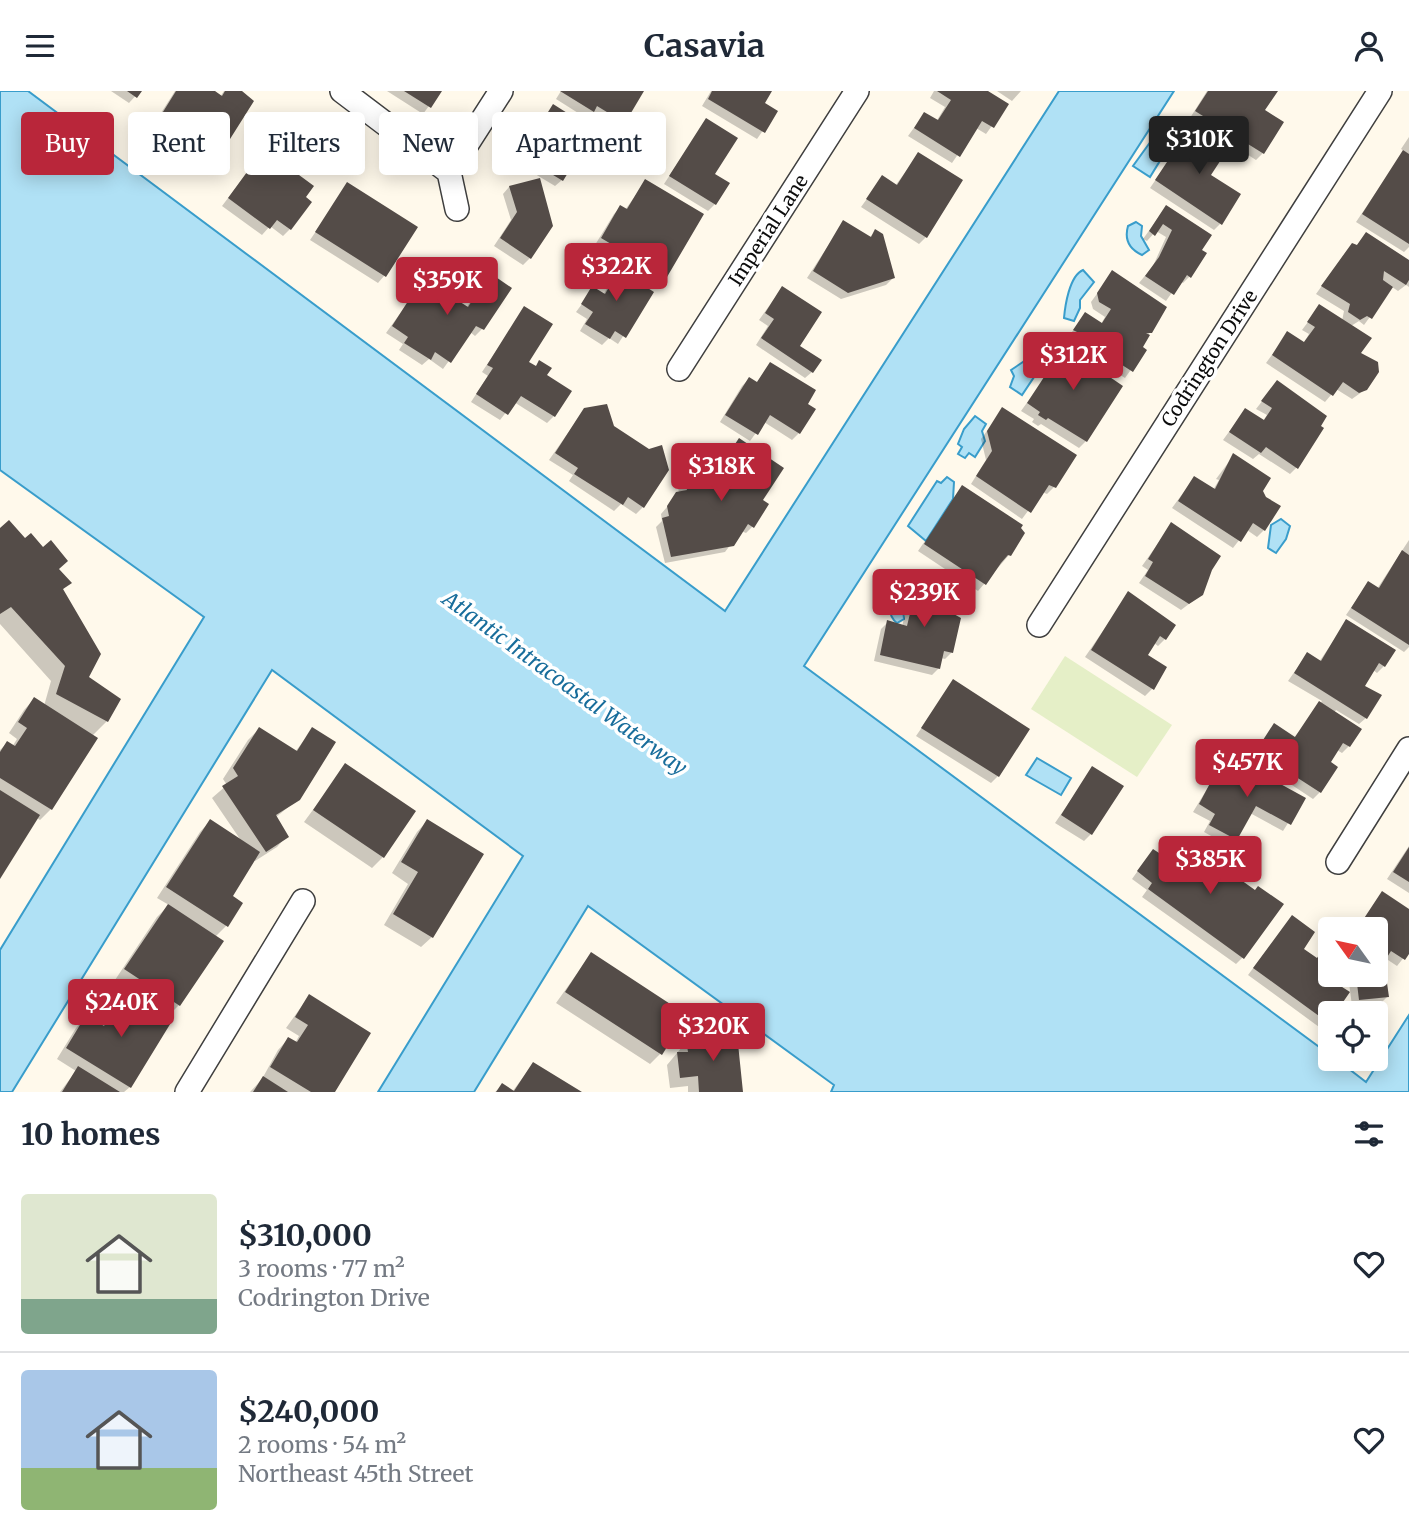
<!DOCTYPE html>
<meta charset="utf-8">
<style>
body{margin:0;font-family:Merriweather,serif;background:#f2f2f3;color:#1f2937;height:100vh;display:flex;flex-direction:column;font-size:26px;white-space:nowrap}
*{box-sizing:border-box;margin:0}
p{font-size:23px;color:#747a83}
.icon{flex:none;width:38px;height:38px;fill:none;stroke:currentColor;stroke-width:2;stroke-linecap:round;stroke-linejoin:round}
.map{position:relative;height:1001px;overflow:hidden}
.sheet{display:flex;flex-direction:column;background:#fff;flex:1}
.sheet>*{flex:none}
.banner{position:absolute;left:21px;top:21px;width:700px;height:63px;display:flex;gap:14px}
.needle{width:46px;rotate:303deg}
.fabs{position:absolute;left:1318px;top:826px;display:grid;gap:14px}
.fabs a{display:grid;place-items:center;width:70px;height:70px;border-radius:7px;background:#fff;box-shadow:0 4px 18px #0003;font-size:35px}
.price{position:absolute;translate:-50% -60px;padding:0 16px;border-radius:7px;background:#b9263a;color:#fff;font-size:23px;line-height:46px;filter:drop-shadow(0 2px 4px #0008)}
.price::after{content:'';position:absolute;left:50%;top:42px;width:21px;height:16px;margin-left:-10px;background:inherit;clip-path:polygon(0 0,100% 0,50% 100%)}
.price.selected{background:#222;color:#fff}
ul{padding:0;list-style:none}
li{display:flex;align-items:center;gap:21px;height:175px;padding:0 21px}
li+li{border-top:2px solid #e0e1e3}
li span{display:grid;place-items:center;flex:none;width:196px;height:140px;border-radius:7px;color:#555}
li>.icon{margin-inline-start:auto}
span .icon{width:84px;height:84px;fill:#fffc;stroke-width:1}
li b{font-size:30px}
h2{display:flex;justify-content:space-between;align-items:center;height:84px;padding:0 21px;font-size:30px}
.chip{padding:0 24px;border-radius:7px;background:#fff;box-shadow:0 4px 18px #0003;font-size:24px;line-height:63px}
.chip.selected{background:#b9263a;color:#fff}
header{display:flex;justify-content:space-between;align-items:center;height:91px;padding:0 21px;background:#fff;font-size:32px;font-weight:700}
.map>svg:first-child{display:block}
.pitch{fill:#e5efc7}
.water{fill:#b0e1f5;stroke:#399dcb;stroke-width:2}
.shadow{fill:#0003}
.building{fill:#544c48}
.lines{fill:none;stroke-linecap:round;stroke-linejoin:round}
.minor-casing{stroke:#3f3f3f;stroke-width:26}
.minor{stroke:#fff;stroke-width:23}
.labels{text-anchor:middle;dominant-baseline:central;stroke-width:7;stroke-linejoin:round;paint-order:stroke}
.street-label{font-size:19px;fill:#0c0c0c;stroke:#fff}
.water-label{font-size:21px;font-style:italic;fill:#186d9b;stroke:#fff}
</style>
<header><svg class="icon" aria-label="menu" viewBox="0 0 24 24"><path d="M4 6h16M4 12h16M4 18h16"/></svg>Casavia<svg class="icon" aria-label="person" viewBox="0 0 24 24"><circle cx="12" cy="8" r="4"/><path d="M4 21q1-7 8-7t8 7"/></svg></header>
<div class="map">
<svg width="1409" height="1001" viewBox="0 0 1409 1001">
<rect width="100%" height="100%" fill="#fff9eb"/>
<path class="pitch" d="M1065,565L1172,634L1137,686L1031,618Z"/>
<path class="water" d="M0,0H28L725,520L1059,0H1174L804,575L1330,964V968H1336L1366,991L1409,924V1001H831L834,994L588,815L474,1001H378L523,765L272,579L12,1001H0V859L204,526L0,379Z
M1151,50L1166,60L1150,86L1133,75Z
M1136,131L1142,135L1141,145L1149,159L1142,164C1129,158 1124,149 1128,135Z
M1083,179L1094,191L1080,209V217L1074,230L1064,227C1065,216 1069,185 1083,179Z
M1029,267L1042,274L1022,304L1010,296L1014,285L1011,279Z
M975,325L986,333L982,340L985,350L975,366L969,362L965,367L958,363L962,356L958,353L964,338Z
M947,386L954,391L953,408L926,450L908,435L937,390L941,392Z
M1281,428L1290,435L1286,448L1276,462L1268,457L1271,434Z
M898,501L908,505L909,509L903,518L904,528L897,532C887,525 888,508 898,501Z
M1037,667L1071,687L1061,704L1026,684Z"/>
<path class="shadow" d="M111,0H140L129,12Z
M175,0H211L220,6L224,0H239L212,74L205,81L147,44Z
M387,0H440L423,23Z
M561,0H642L616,37L590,22L586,27L556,8Z
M711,0H770L763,12L776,21L757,48L702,15Z
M934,0H985L1007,14L986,43L976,37L952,72L908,45L924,23L936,31L945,16L930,7Z
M997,0H1021L1012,10Z
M1207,0H1276L1263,20V62L1256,69L1190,27Z
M553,15L562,89L555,95L520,74L529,61L524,58Z
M706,29L715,113L708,120L664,93Z
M1189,40L1220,133L1214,139L1150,97Z
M261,45L303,107L290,138L283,145L270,135L262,144L222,115L253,74L244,68Z
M1409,46V156L1404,161L1356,131L1404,60L1401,58Z
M919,63L926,146L919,153L861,116L882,87L895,95Z
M538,89L530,167L523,174L494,155L511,129L503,103L509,96Z
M646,90L665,185L659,192L595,154L614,123L621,116L625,119Z
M348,93L384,185L378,192L310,149Z
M1166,116L1190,185L1183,192L1180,190L1166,210L1139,192L1153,175L1166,146L1156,140L1147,150L1143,148Z
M843,132L869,147L876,140L893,187L886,194L841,208L807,187Z
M1366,143L1409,171V196L1406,194L1398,200L1392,196L1364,234L1359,230L1351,235L1366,298L1352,308L1336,298L1325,311L1266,272L1287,243L1303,253L1309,243L1302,239L1320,215L1342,230L1344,220L1316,203L1346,161L1353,154L1356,155Z
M602,170L652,201L618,253L609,247L602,254L580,240L587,228L576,221L593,198L603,204L608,196L590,185Z
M1112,182L1150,241L1140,257L1145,259L1125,287L1071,253L1073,250L1068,246L1085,224L1101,233L1105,226L1093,218L1091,211Z
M490,184L509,197L482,238L475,245L470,241L443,278L429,268L422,274L399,259L403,253L386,242L424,189L466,217Z
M782,197L798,255L812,281L805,287L756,254L768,235L759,229Z
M525,217L527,271L535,276L540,271L545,284L554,325L547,332L514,311L500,329L471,311L488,285L482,281Z
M1051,248L1086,350L1079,357L1041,333L1038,335L1032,331L1034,328L1021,320L1046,285L1032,273Z
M770,273L805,314L799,342L792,349L764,331L750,350L720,331L742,295L749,288L756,293Z
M1277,291L1297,376L1290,383L1259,363L1253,368L1223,349L1245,319L1263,330L1267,324L1256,318Z
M584,319L643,416L636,423L621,413L614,420L569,390L573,384L549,369Z
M1002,319L1074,365L1054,396L1047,403L1042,401L1022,428L971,393L986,369L981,348Z
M739,350L761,410L752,436L746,442L741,440L725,461L665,472L656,436L662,430L661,423L679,402L678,396L685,389L714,384Z
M1234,364L1261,400L1264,439L1257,446L1247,439L1233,457L1172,417L1194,387L1213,399L1219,389L1216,388Z
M962,397L1009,464L978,500L918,460Z
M1171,434L1210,478L1202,503L1181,519L1139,492L1148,479L1142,475Z
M0,439L69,492L62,499L87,587L107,630L92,645L96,647L51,718L40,729L37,727L0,785V659L7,652L12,656L17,648L9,642L24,619L34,608L44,615L51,590L0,533Z
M1409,449V556L1404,561L1346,524L1368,492L1377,498Z
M917,495L950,523L952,561L945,568L941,567L939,577L932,584L874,570L881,538L888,531L902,536L910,502Z
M1129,502L1165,548L1158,555L1154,552L1146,564L1152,598L1145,605L1085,566Z
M1347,530L1384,575L1377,582L1373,579L1363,595L1366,627L1359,633L1336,619L1334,622L1349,655L1342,662L1337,659L1328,672L1320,701L1313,708L1251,667L1274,634L1294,647L1322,610L1288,590L1307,563L1319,571Z
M953,591L998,685L991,692L916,645Z
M259,638L295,661L312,639L298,708L275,727L287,745L277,756L255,770L254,768L231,806L226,835L215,846L179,914L169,924L115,889L157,826L169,814L157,807L200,741L210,730L242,751L212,707L227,694L223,688L248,649Z
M1224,670L1260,690L1304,707L1283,740L1250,722L1229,755L1204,741L1210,730L1193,721Z
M346,674L383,766L372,777L304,731Z
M1092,678L1091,743L1084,750L1055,732Z
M427,730L432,846L421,856L384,834L408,793L392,782L417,741Z
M1409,755V802L1387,788Z
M1147,767L1243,866L1236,873L1142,806L1147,799L1132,788Z
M1382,803L1409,820V860L1397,875L1385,867L1382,871L1387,906L1381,912L1352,915L1348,884H1376V838H1357Z
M1292,826L1302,858L1316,869L1330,868V884H1344L1337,894L1338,915L1349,922H1330V944L1248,884Z
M591,863L660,963L650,973L556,912Z
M125,903L130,996L124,1001H60L76,980L57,968L76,937L86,926L101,935Z
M309,905L333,1001H250L262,988L278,959L288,948L295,952L299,945L286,937Z
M687,950L741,1001H688V995L670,997L667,974Z
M533,973L578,1001H495L502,995L512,1001Z"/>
<path class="building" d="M127,0H142L137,7Z
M176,0H215L222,5L225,0H242L254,10L213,75L153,37Z
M404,0H442L431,17Z
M560,0H644L625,32L597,15L594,21Z
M712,0H772L765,12L778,20L765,42L708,8Z
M937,0H988L1009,13L994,37L982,30L960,66L914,37L924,21L938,29L951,9Z
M1208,0H1278L1265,19L1284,31L1264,63L1195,20Z
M553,13L594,39L563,90L525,67L534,53L530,50Z
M706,27L738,47L715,83L730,92L716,114L669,85Z
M267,36L291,54L280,70L314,95L306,106L312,111L291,139L277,129L270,138L228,107L258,66L250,60Z
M1189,38L1201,45L1203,41L1224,54L1222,59L1226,61L1211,84L1241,103L1222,134L1155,89Z
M1403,59L1409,63V153L1362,123Z
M918,61L963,89L927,147L866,108L882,84L897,94Z
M540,87L553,135L531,168L500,147L517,121L509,95Z
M645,88L704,123L667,186L601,147L620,114L627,118Z
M347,91L418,136L386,186L315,141Z
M1166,114L1212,144L1202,159L1207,162L1191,187L1187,184L1174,204L1145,185L1159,166L1172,139L1163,133L1155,145L1149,140Z
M843,129L871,146L875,138L883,143L895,187L848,202L813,180Z
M1366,141L1409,169V189L1406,194L1384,180L1383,189L1393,196L1372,228L1367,225L1360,229L1348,221L1350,213L1321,195L1352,152L1357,154Z
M602,168L654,201L626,247L615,240L610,248L585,233L593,221L581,213L592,195L605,203L614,188L596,178Z
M1112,179L1167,216L1152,242H1146L1150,244L1143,256L1147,259L1133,281L1077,245L1079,242L1073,239L1085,221L1102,232L1111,218L1099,211L1097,202Z
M490,182L512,197L484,239L476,235L451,272L435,261L431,269L404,252L408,246L392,235L423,187L468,216Z
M782,195L822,221L800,255L822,269L813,282L761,247L774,228L765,222Z
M1319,213L1372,247L1361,262L1378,271L1379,281L1367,299L1359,302L1343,291L1333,305L1272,264L1287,240L1304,251L1315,236L1307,231Z
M524,215L553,233L529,271L536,275L539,269L552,277L547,284L572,300L555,326L521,305L508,324L476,303L493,277L487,274Z
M1051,246L1123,295L1087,351L1048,327L1046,329L1038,324L1040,321L1027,312L1048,280H1053L1052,275L1038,265Z
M770,271L816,299L808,313L816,318L800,343L770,324L758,344L725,324L749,286L757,291Z
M1277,289L1327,325L1321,335L1324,337L1298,378L1266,356L1261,362L1229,341L1245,317L1264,329L1272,317L1261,310Z
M607,313L614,335L649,358L662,354L669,379L644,417L628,406L623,414L574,383L578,377L555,362L584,317Z
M1002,316L1077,364L1056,397L1049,394L1031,422L976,385L992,360L987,340Z
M739,347L784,377L763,409L769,413L754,437L748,433L734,455L671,466L662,427L669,425L667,415L676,401L687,399L684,388L716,382Z
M1233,362L1271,387L1263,400L1266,406L1281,415L1265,440L1253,432L1241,451L1178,410L1194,385L1215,398Z
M962,394L1023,434L1021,437L1025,442L1011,465L1008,464L1001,472L986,494L924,453Z
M9,429L25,447L31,442L43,456L51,449L68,470L59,478L72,492L63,498L101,563L89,586L121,608L108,631L56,603L65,575L11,516L0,523V437Z
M1171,431L1221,465L1212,479L1203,504L1189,513L1145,485L1153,471L1148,468Z
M1402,459L1409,464V554L1351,517L1368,490L1379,497Z
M917,493L956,502L952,522L961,527L953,562L944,560L940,578L880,564L887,529L907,535Z
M1128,500L1176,534L1166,549L1160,545L1148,564L1167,576L1154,599L1091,559Z
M1346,528L1396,559L1385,576L1379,572L1365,595L1382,604L1367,628L1294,582L1307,561L1321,570Z
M953,588L1030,638L999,686L921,637Z
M34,606L98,647L52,719L0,687V661L7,650L15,655L27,637L18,631Z
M1319,610L1362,638L1350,656L1343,652L1331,671L1338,676L1321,702L1256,660L1274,632L1295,646Z
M259,636L297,660L312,636L336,651L300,709L276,724L289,746L266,761L222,695L238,685L233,677Z
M1223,668L1261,689L1264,684L1306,707L1291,734L1256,715L1237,749L1209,734L1215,723L1199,713Z
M345,672L416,720L384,767L313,719Z
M1092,675L1124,695L1092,744L1061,724Z
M0,699L40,724L0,788Z
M210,728L260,761L233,805L243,812L228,836L166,796Z
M427,728L484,763L433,847L393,823L418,781L401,771Z
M1182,747L1255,799L1258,795L1284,813L1244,868L1148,798L1152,792L1137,780L1153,758L1159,762L1166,753L1173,758Z
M1409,756V791L1393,781Z
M1382,800L1409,818V863L1405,869L1391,860L1384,871L1389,906L1359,909L1356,884H1376V838H1357Z
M168,813L224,850L180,915L124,878Z
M1292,824L1315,841L1304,858L1317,867L1322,860L1330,866V884H1346L1339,894L1350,901L1341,914L1352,922H1330V933L1253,877Z
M591,861L687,924L662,964L565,901Z
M125,900L172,930L131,997L66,957L86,924L104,935Z
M309,903L371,942L335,1001H311L270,976L288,946L297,951L308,934L295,926Z
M737,943L743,1001H699L698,985L680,987L677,961H688L686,948Z
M533,971L582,1001H496L502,992L514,1000Z
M78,975L120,1001H62Z
M263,985L288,1001H253Z"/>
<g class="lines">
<defs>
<path id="minor" d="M342,0L449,81
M457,118L449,81L501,0
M679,278L857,0
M1039,534L1380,0
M1338,771L1409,658
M187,1001L303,810"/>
</defs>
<use href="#minor" class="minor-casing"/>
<use href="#minor" class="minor"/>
</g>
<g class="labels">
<g class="street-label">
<text transform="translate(768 139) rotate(-57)">Imperial Lane</text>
<text transform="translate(1209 267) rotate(-57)">Codrington Drive</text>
</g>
<g class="water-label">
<text transform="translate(565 592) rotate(36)">Atlantic Intracoastal Waterway</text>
</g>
</g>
</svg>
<div class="fabs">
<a><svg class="needle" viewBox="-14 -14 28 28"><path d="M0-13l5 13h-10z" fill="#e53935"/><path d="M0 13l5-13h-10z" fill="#747a83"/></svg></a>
<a><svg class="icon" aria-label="locate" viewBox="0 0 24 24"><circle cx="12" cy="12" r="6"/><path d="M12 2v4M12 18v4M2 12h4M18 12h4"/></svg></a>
</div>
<b class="price selected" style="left:1199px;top:85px">$310K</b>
<b class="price" style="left:616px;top:212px">$322K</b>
<b class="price" style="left:447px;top:226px">$359K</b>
<b class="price" style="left:1073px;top:301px">$312K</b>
<b class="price" style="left:721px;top:412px">$318K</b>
<b class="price" style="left:924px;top:538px">$239K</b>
<b class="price" style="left:1247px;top:708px">$457K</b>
<b class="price" style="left:1210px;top:805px">$385K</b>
<b class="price" style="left:121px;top:948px">$240K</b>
<b class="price" style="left:713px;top:972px">$320K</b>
<div class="banner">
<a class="chip selected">Buy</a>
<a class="chip">Rent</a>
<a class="chip">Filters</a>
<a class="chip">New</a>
<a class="chip">Apartment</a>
</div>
</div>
<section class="sheet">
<h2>10 homes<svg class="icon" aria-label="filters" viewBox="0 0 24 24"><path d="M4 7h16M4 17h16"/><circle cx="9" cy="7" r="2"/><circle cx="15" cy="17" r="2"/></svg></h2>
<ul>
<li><span style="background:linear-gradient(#dfe7d0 75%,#7fa58c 0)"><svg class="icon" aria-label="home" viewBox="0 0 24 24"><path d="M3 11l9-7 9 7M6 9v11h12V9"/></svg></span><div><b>$310,000</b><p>3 rooms · 77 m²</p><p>Codrington Drive</p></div><svg class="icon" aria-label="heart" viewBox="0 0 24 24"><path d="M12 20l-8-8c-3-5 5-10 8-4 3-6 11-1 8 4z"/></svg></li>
<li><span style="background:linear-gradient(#a9c7e8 70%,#8fb573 0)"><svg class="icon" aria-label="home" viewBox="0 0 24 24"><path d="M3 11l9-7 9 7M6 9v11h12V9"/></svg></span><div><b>$240,000</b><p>2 rooms · 54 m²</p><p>Northeast 45th Street</p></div><svg class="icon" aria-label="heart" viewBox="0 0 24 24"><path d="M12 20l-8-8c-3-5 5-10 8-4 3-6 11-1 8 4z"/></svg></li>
</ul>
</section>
